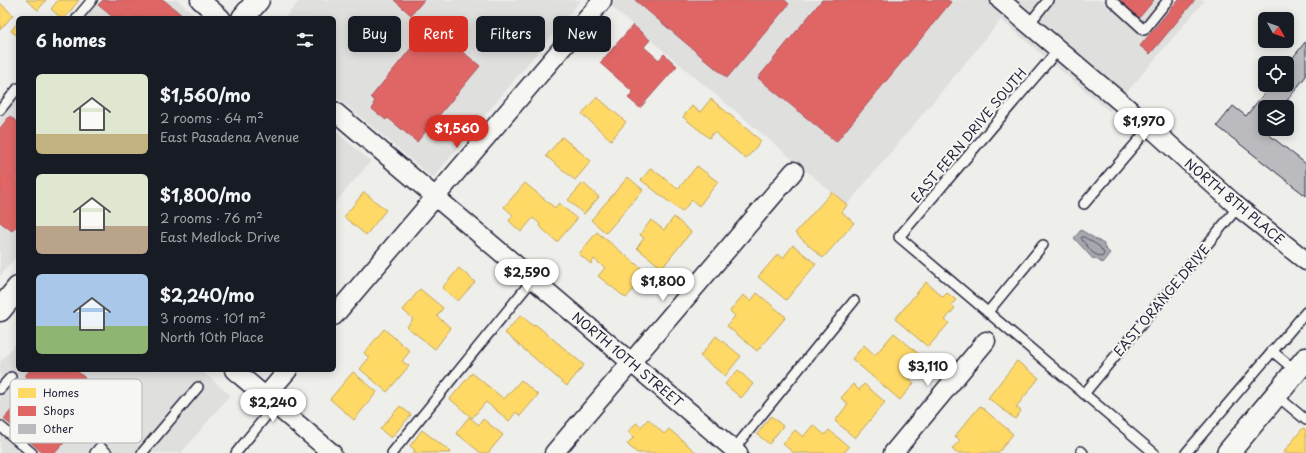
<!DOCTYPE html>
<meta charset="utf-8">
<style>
body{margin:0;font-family:"Playpen Sans",sans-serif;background:#20242c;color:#f1f3f6;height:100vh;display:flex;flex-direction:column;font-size:15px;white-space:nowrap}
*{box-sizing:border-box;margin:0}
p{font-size:13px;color:#9ea1a6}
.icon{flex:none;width:22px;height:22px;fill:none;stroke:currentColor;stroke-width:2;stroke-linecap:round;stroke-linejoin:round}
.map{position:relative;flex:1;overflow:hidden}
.side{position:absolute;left:16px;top:16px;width:320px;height:356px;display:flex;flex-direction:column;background:#171b24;border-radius:6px;box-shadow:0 2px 10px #0003}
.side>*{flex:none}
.banner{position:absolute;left:348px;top:16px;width:380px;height:36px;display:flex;gap:8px}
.needle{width:26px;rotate:130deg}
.fabs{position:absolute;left:1258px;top:12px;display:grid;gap:8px}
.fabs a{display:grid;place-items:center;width:36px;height:36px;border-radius:6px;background:#171b24;box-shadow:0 2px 10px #0003;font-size:20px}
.price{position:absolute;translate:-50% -34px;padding:0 9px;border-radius:14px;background:#fff;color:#222;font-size:13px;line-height:26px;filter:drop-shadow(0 1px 2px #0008)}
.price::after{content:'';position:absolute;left:50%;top:24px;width:12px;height:9px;margin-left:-6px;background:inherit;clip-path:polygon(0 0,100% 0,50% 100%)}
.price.selected{background:#d93025;color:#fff}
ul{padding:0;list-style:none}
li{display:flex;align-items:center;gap:12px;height:100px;padding:0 20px}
li span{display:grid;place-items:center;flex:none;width:112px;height:80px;border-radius:6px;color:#555}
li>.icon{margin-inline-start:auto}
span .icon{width:48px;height:48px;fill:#fffc;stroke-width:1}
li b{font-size:17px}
h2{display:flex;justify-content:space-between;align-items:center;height:48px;padding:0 20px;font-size:17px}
.tag{padding:0 14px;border-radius:6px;background:#171b24;box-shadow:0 2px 10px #0003;font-size:14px;line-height:36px}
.tag.selected{background:#d93025;color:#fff}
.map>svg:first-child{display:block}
.built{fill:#dfdfde}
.water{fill:#a7a7af;stroke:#727281}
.homes{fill:#ffd966;stroke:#bda259}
.shops{fill:#e06666;stroke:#a75259}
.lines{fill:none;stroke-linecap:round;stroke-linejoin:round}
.shore{stroke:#575769;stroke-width:1}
.building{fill:#bbbbbf;stroke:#22223b}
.service-casing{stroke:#22223b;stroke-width:12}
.minor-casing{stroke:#22223b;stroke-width:21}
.tertiary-casing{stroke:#22223b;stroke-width:25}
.primary-casing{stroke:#22223b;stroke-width:25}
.service{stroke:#f6f6f2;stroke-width:9}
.minor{stroke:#f6f6f2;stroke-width:18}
.tertiary{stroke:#f6f6f2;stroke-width:22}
.primary{stroke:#f6f6f2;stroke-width:22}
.labels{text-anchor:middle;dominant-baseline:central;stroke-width:4;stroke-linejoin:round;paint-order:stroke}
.street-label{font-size:13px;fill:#22223b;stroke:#f6f6f2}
.key{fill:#f6f6f2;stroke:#b6b6bb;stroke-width:1}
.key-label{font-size:11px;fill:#22223b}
</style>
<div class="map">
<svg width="1306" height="453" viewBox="0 0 1306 453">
<rect width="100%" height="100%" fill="#eeeeeb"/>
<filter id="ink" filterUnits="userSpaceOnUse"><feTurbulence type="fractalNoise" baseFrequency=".025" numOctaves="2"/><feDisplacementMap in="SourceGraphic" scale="8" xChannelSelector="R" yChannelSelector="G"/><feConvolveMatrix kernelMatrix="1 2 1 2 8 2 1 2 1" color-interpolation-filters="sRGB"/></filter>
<g filter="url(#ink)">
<path class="built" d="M98,0H178L198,18H83Z
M300,0H581L433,178L334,95V18H285Z
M603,0H1205L1110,112L1001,20L847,205Z
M18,96V254L0,276V117Z
M334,130L371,161L334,204Z
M18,341V370H201L230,395L181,453H0V362Z"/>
<path class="water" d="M1081,230L1104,244V247L1110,253L1102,263L1095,258L1093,259L1074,238Z"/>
<path class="homes" d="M26,0H46L38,10Z
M58,0H79L65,18H61L51,9Z
M0,3L13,15L0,30Z
M18,22V36L11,31Z
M597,97L626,122L611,140L582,114Z
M711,99L761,141L746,159L714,132L709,138L683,117L692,106L700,112Z
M562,137L591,161L575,180L546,156Z
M697,166L718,182L699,206L692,200L682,212L641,180L651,168L678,189Z
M628,177L643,190L606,233L591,220Z
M525,183L555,208L559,203L577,219L557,242L539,226L540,224L533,218L521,232L509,221L513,215L504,207Z
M583,183L599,197L584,214L568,200Z
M364,192L386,210L366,235L344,217Z
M832,192L847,205L842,212L854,223L823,258L795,233Z
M674,217L691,232L662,268L637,248L644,238L640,235L651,220L664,230Z
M597,232L647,273L626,298L598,276L605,268L594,259L591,264L579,254Z
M793,245L816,264L786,300L758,277L778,254L783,258Z
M459,268L475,282L458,301L442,288Z
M926,282L943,297L947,293L956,300L951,305L955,308L945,320L949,323L928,347L895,319Z
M420,289L443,308L437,316L451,328L435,349L407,327L413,319L403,310Z
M757,293L786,317L757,351L727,326L735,316L730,311L743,295L751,301Z
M521,315L533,326L535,324L584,365L567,386L505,333Z
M384,329L410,351L402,361L409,366L387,392L360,369L369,358L364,353Z
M894,333L920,355L913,364L920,369L910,380L914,383L900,400L852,359L864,345L875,355Z
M716,336L741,356L725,376L700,356Z
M1017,361L1039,378L1016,407L1021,411L1015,419L988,398Z
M738,370L753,384L741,398L725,384Z
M353,372L377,392L354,420L330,399Z
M472,373L504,399L521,380L538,395L520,416L516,412L509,421L486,402L472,418L450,399Z
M853,384L859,390L864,384L885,402L855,438L835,421L848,404L841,398Z
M400,406L411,415L391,438L380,429Z
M980,406L1013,434L998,453H956L952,449L960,440L955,436Z
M771,416L783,426L769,444L757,434Z
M469,417L479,425L483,419L503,435L488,453H481L456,433Z
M648,419L664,434L669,429L697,453H637L627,444L634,437L628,432L636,423L641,427Z
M813,425L825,435L829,430L849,447L844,453H794L783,444L795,430L803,437Z
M1303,428L1306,430V453H1283Z
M422,430L451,452L450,453H413L415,450L410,446Z"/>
<path class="shops" d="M103,0H164L184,17L183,18H114L98,5Z
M394,0H424L411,15Z
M635,0H785L789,4L727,78Z
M822,0H948L951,2L836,142L758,78Z
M1121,0H1154L1139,18L1120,1Z
M1178,0H1195L1150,54L1140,46Z
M430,25L480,66L417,142L388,118L386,120L372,109L374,106L373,104L375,101L371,97Z
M633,25L650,40L644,47L659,60L664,54L677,66L640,108L628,98L633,92L600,63Z
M10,116L18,123V224L12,231L0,222V128Z
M30,370H76L85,378L62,407L25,376Z
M22,397L69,437L55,453H43L4,419Z"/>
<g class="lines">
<path class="shore" d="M1082,237H1084L1099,246L1104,253L1103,256L1101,257L1093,253L1082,240Z"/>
</g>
<path class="building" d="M1306,41V76L1282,107H1265V128L1263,130L1306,164V196L1217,126L1233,106L1246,116L1271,85H1287V65Z"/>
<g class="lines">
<defs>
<path id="service" d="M1111,0L1144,30L1168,0
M77,18L92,0
M1029,24L1048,0
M1058,50L899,237L1154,453
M0,110L18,88
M1084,204L1150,127
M988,312L1043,245
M1272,351L1296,371
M0,389L11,377
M1084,394L1238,207
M1276,395L1306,420
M0,426L32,453
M734,449L854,301
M1081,451L1083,453
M95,453L100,447L107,453
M142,453L198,387
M236,453L275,405
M392,453L533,279
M1186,453L1306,312"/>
<path id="minor" d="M200,0L221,18
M1000,0L1150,127L1238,207L1306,261
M334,111L738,453
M334,316L602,1
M234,370L332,453
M265,397L288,370
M554,453L794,171
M893,453L986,341"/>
<path id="tertiary" d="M1228,453L1306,359"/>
<path id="primary" d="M243,18L258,0
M0,310L18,288"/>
</defs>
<use href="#service" class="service-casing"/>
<use href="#minor" class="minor-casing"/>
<use href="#tertiary" class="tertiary-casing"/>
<use href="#primary" class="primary-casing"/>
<use href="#service" class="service"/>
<use href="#minor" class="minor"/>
<use href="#tertiary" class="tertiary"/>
<use href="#primary" class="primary"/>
</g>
</g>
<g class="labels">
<g class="street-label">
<text transform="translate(968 135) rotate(-50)">EAST FERN DRIVE SOUTH</text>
<text transform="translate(1235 201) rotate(40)">NORTH 8TH PLACE</text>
<text transform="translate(1161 300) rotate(-50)">EAST ORANGE DRIVE</text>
<text transform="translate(628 359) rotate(40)">NORTH 10TH STREET</text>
</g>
</g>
<rect x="10" y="379" width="132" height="64" rx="6" class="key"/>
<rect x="18" y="388" width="18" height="10" fill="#ffd966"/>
<rect x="18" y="406" width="18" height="10" fill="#e06666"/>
<rect x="18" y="424" width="18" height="10" fill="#bbbbbf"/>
<g class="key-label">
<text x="43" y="397">Homes</text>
<text x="43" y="415">Shops</text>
<text x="43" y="433">Other</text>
</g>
</svg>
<div class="fabs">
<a><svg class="needle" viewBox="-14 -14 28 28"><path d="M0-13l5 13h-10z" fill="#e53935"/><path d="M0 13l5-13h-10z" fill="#9ea1a6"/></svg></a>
<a><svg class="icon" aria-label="locate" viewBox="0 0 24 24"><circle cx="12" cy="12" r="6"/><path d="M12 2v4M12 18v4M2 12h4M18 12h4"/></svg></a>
<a><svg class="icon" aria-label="layers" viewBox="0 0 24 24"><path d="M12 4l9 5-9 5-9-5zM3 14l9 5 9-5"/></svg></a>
</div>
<b class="price" style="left:1144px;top:142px">$1,970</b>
<b class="price selected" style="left:457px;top:149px">$1,560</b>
<b class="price" style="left:527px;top:293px">$2,590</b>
<b class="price" style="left:663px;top:302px">$1,800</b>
<b class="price" style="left:928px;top:387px">$3,110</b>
<b class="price" style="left:273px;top:423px">$2,240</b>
<div class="banner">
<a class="tag">Buy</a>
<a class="tag selected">Rent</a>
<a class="tag">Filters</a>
<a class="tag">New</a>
</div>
<section class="side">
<h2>6 homes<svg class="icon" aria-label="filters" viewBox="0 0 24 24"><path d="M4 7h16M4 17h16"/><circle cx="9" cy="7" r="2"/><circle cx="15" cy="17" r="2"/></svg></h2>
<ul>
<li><span style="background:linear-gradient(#dfe7d0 75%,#c2b280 0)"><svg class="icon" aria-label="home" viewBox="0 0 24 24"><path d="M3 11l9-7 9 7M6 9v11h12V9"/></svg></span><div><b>$1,560/mo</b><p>2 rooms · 64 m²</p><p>East Pasadena Avenue</p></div></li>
<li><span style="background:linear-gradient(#dfe7d0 65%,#b9a48a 0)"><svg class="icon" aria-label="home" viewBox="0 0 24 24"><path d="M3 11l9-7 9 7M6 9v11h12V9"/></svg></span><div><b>$1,800/mo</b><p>2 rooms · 76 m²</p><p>East Medlock Drive</p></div></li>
<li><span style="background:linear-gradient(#a9c7e8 65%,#8fb573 0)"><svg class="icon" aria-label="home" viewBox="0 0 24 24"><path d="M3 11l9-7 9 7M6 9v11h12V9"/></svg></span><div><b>$2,240/mo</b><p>3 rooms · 101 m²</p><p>North 10th Place</p></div></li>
</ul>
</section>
</div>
